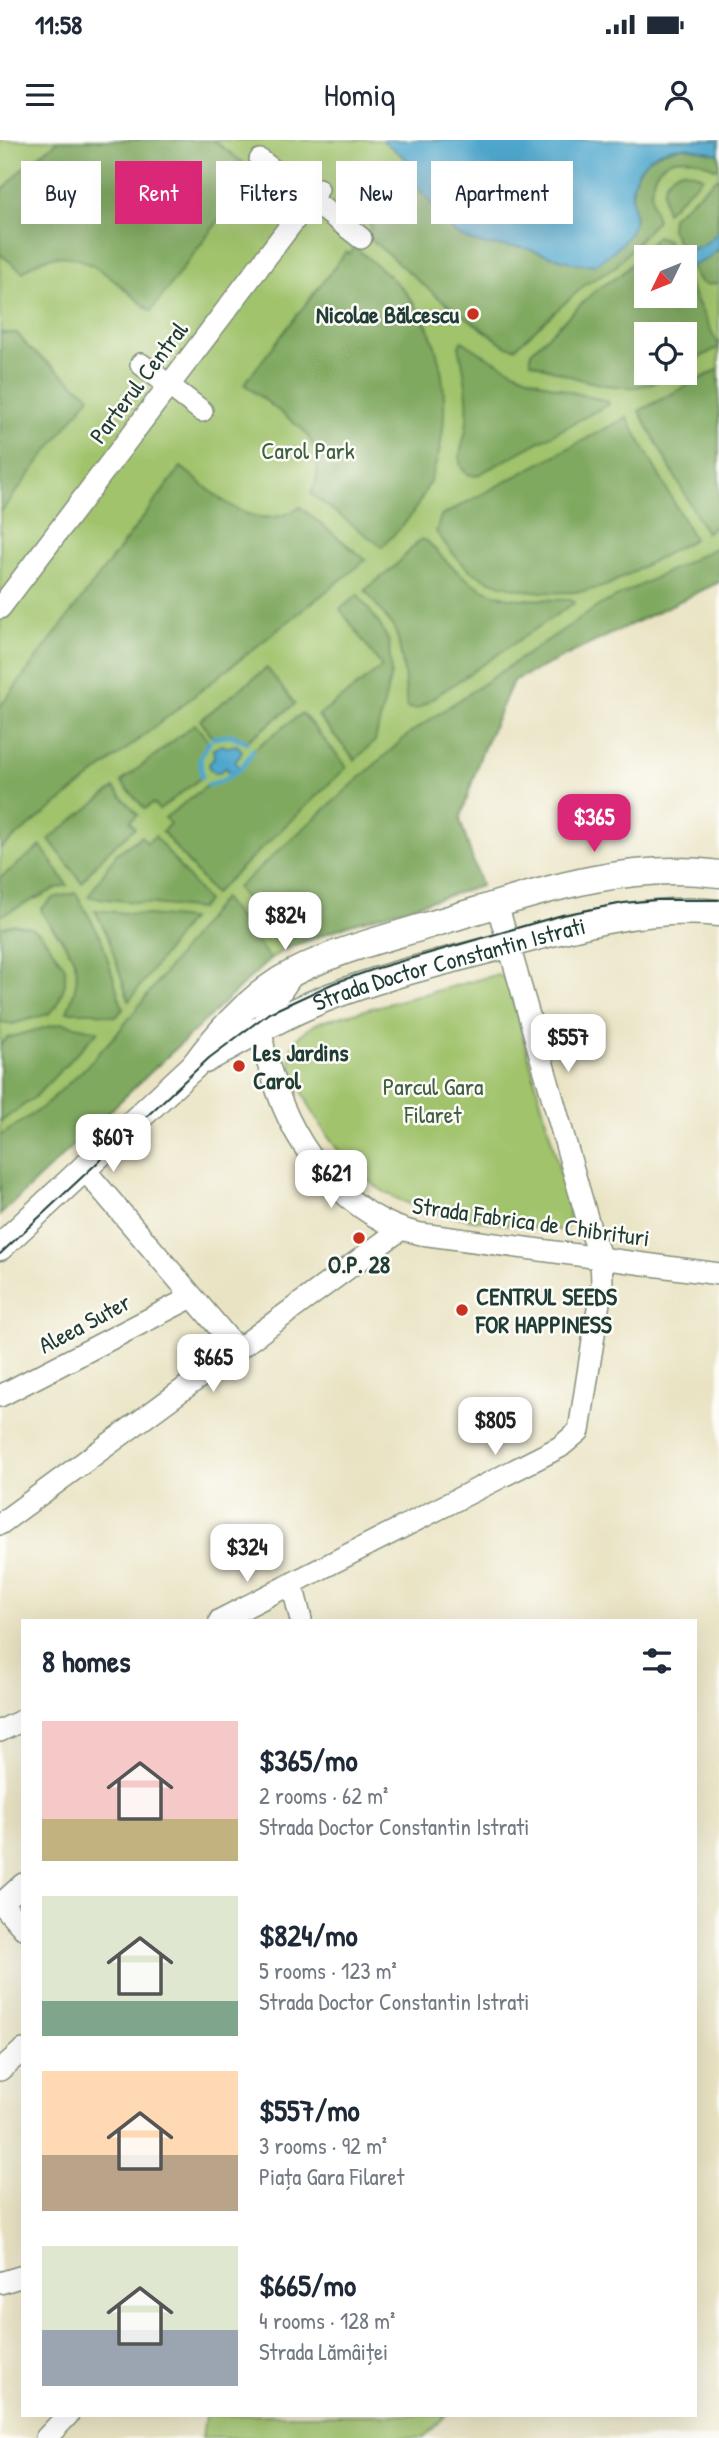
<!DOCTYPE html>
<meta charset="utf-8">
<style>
body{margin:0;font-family:"Patrick Hand",sans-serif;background:#f2f2f3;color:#1f2937;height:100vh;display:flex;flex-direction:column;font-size:26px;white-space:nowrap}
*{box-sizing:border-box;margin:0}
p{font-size:23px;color:#747a83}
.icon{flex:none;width:38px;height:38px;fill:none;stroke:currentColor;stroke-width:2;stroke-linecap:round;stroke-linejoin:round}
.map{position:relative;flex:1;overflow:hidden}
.drawer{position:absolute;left:21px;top:1479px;width:676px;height:798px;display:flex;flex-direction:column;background:#fff;border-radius:0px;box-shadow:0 7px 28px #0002}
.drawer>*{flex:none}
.banner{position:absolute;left:21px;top:21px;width:677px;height:63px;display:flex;gap:14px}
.needle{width:46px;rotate:227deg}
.tools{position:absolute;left:634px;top:105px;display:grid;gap:14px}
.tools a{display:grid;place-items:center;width:63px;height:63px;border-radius:0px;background:#fff;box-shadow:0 7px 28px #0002;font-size:35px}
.price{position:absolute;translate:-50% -60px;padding:0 16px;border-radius:14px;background:#fff;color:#222;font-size:23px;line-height:46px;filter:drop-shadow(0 2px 4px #0008)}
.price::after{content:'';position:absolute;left:50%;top:42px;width:21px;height:16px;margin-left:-10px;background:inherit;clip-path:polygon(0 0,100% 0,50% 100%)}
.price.selected{background:#db2777;color:#fff}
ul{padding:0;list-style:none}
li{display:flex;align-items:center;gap:21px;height:175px;padding:0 21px}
li span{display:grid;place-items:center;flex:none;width:196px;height:140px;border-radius:0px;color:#555}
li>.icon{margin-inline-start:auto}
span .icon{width:84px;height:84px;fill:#fffc;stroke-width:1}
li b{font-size:30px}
h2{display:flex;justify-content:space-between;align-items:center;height:84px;padding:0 21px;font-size:30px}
.chip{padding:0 24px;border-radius:0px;background:#fff;box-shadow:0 7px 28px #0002;font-size:24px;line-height:63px}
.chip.selected{background:#db2777;color:#fff}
.status{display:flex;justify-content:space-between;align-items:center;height:49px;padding:0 35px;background:#fff;direction:ltr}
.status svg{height:19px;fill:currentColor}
header{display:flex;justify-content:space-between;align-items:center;height:91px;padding:0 21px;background:#fff;font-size:32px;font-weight:600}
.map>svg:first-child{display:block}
.green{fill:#a0c36c;stroke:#608050;stroke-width:2;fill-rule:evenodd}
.forest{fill:#80a960;stroke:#50734a;stroke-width:2}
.water{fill:#50a7cd;stroke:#387280;stroke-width:2}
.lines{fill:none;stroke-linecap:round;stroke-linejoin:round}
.stream{stroke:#50a7cd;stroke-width:5}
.minor-casing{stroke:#84907c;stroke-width:24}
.major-casing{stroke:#84907c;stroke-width:29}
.minor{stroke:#fff;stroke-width:21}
.major{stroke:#fff;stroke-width:26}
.tram{stroke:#1f3d34;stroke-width:2}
.poi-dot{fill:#c8321e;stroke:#fdfcf7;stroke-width:2.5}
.labels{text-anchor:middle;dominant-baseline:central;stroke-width:5;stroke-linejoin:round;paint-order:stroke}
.poi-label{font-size:24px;font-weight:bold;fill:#1f3d34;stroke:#fdfcf7;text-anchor:start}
.street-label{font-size:24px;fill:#1f3d34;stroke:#fdfcf7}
.park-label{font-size:24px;fill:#3f5e42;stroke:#fdfcf7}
</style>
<div class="status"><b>11:58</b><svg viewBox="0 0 49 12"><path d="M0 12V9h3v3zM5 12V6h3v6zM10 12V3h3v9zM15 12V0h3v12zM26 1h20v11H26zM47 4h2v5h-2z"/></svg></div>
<header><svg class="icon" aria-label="menu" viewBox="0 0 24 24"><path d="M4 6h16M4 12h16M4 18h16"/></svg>Homiq<svg class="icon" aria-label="person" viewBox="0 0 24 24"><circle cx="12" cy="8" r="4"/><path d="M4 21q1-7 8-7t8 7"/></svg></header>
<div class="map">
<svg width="719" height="2298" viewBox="0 0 719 2298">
<rect width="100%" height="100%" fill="#fdfcf7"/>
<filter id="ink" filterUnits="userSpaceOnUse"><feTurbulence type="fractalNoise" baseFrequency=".0143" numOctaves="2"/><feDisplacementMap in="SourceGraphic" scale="14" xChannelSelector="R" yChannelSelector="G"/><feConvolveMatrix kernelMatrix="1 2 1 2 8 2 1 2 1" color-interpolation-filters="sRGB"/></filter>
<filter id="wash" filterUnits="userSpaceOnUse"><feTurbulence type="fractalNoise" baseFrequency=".00686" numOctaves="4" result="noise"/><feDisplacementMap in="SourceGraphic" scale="28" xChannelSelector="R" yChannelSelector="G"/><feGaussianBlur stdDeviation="1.57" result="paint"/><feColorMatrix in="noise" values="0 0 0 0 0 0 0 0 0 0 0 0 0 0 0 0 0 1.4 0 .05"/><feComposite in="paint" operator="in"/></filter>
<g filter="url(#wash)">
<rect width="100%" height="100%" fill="#e9e3c3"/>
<path class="green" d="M0,0H719V442L513,541L481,614L460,680L481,746C415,765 327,782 270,819L0,1075ZM646,117H684V156H646ZM646,194H684V233H646Z
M495,835L504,837L509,845L569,1064L570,1082L563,1090C548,1091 531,1087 515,1085C470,1079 427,1076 386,1053C347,1030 321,991 302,951C296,940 287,924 291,911C295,896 308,888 320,882Z
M205,2275H446L424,2298H202Z"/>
<path class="forest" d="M60,0H213L255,32L151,171C112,141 72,90 23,132L0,114V53L23,28Z
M684,7L719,14V27L716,29C669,1 638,31 657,80L616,126L586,144L515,208L506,206L435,155L366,95L372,87L369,84L408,34L454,92L466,99L487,105L522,107L573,123L635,80C626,37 640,13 684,7Z
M681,30L694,33L703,37L666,72C662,51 660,40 681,30Z
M717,38L719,40L717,94L700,109L683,112L671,89L672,77Z
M657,96L667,100L675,116L646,117L641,131L646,137V156H684V134L719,207L684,226V194H646V233H672C663,238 653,245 642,246C609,252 562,234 531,222V212L597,149L620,135L635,121Z
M355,107C372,122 393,137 407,154C457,215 456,317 408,379C400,389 390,398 382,407L311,354C322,331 320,309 302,289L244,244L346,112L350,114Z
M719,108V142C702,149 698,141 691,126L707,119Z
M0,193H17L29,208L90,256L0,373Z
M462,201C511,234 550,248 607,261L609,264L476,336C470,335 465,334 462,328C456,318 464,301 466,290C470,262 465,234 459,206Z
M719,229V383L706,393L639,271Z
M627,277L694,399L608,445C572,458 510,454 476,434C459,424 448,407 436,392L441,376Z
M181,327C217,354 252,398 300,367L366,420L0,709V567Z
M421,399L427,401C453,430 481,458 522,459C539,460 555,459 572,460L574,463L417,569L407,568L404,532L398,499L394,488L365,450L393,428Z
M719,406V442L513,541L481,614L460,680L481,746L351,784L285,809L237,748L410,593L600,465Z
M358,455L379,483L389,502L391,534L375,601L355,620L318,576L382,527L340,469Z
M267,528L295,564L246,602L231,595L213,598L200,580Z
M302,573L347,627L214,754L162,691L170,684L165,678L208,645L223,640L236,632L247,622L253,610Z
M195,584L209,602L200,618L202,637L159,670L153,663L145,669L121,642Z
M114,648L138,675L130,681L135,688C114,705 97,720 82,743L49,699Z
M142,696L147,703L155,696L207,761L200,769L88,757L116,714Z
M41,706L67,745L57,748L0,776V738Z
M76,753L101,798L123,869L116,877L93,872H67C81,835 82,824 56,792C50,784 44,779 41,769L53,758Z
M223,758L270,819L0,1075V996L43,967L85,928L120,890Z
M95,770L190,779L129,861L108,797Z
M13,784L30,787L41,794L65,827V844L57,866L48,874L12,884L0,882V788Z
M62,883L98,891L35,957L0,982V905L7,898Z"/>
<path class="water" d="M382,0H719V14C707,12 693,7 681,7C656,8 636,24 632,49C630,60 636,72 634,82C629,102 610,114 594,125L573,123L522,107L487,105L466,99L454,92L408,34L414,25Z
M719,89V108L707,119L684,130V117H673C690,108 708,108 719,89Z
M222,605L227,607L237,605L242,611L240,616L235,621L239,627L231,634L226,628L217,633L210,629L209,624L214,618L213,609Z"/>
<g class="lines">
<path class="stream" d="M213,598L231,595L246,602
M202,637L200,618L209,602
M208,645C228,640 244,629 253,610"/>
</g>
</g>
<g filter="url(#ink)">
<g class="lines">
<defs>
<path id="minor" d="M260,20L361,98
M141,224L202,271
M0,468L318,49
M293,834C282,851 265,871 263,891C261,907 268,923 273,938C294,1008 347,1079 421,1094L719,1134
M84,1029L238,1210
M0,1256L192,1157
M0,1384L400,1090
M292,1444L301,1480
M220,1480L560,1307L579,1291L602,1143L601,1118L591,1092L497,764
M0,1591L23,1580
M0,1762L23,1788
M1,1764L23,1744
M0,1930L23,1910
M0,2143L23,2136
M46,2298L68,2275"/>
<g id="major">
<path id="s1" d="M205,920C244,898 282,876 324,859C382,836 444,822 503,806C574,786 645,766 719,773"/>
<path d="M0,1107L194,926C218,893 245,862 280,840C325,813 380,800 429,785C525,757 618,720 719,734"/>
</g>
</defs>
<use href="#minor" class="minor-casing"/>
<use href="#major" class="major-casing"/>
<use href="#minor" class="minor"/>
<use href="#major" class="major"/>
<path class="tram" d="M0,1114L209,918L269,873L334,843L378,828L562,775L624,763L657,760H719"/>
</g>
</g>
<g class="poi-dot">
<circle cx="473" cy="174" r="7"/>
<circle cx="239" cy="926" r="7"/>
<circle cx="359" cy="1098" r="7"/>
<circle cx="462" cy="1170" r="7"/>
</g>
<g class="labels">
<g class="poi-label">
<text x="459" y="174" text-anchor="end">Nicolae Bălcescu</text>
<text x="253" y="912">Les Jardins<tspan x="253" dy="28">Carol</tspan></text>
<text x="359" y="1124" text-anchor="middle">O.P. 28</text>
<text x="476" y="1156">CENTRUL SEEDS<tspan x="476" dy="28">FOR HAPPINESS</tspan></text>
</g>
<g class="street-label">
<text transform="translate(138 242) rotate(-53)">Parterul Central</text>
<text stroke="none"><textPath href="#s1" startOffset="264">Strada Doctor Constantin Istrati</textPath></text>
<text transform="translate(531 1081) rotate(8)">Strada Fabrica de Chibrituri</text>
<text transform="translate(84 1183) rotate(-28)">Aleea Suter</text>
</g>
<g class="park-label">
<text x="308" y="310">Carol Park</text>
<text x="433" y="946">Parcul Gara<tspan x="433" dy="28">Filaret</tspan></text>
</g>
</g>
</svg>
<div class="tools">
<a><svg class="needle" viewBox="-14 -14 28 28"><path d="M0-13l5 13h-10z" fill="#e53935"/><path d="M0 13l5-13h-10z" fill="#747a83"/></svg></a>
<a><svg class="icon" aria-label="locate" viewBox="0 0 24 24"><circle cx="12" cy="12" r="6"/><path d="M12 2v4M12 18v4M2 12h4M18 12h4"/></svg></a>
</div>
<b class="price selected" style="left:594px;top:714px">$365</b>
<b class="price" style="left:285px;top:812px">$824</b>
<b class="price" style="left:568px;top:934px">$557</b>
<b class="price" style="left:113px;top:1034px">$607</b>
<b class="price" style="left:331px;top:1070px">$621</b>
<b class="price" style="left:213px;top:1254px">$665</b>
<b class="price" style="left:495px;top:1317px">$805</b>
<b class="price" style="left:247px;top:1444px">$324</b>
<div class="banner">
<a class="chip">Buy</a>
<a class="chip selected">Rent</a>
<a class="chip">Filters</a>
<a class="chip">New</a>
<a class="chip">Apartment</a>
</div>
<section class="drawer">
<h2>8 homes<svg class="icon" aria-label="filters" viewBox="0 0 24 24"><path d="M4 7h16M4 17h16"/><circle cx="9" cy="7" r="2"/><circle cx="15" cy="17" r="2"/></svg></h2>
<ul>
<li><span style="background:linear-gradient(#f6c9c9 70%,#c2b280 0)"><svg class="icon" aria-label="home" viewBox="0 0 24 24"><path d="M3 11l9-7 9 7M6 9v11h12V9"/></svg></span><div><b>$365/mo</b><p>2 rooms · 62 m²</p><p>Strada Doctor Constantin Istrati</p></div></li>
<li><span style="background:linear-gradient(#dfe7d0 75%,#7fa58c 0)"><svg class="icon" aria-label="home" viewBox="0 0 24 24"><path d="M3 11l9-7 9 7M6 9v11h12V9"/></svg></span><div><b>$824/mo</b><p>5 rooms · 123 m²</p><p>Strada Doctor Constantin Istrati</p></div></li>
<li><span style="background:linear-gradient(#ffd9b3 60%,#b9a48a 0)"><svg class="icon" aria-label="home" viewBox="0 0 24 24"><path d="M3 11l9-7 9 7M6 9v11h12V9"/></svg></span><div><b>$557/mo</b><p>3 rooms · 92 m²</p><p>Piața Gara Filaret</p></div></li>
<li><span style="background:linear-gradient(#dfe7d0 60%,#9aa5b1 0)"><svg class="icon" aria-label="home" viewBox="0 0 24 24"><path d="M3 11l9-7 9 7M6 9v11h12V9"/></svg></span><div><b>$665/mo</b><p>4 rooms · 128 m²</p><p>Strada Lămâiței</p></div></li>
</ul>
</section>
</div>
